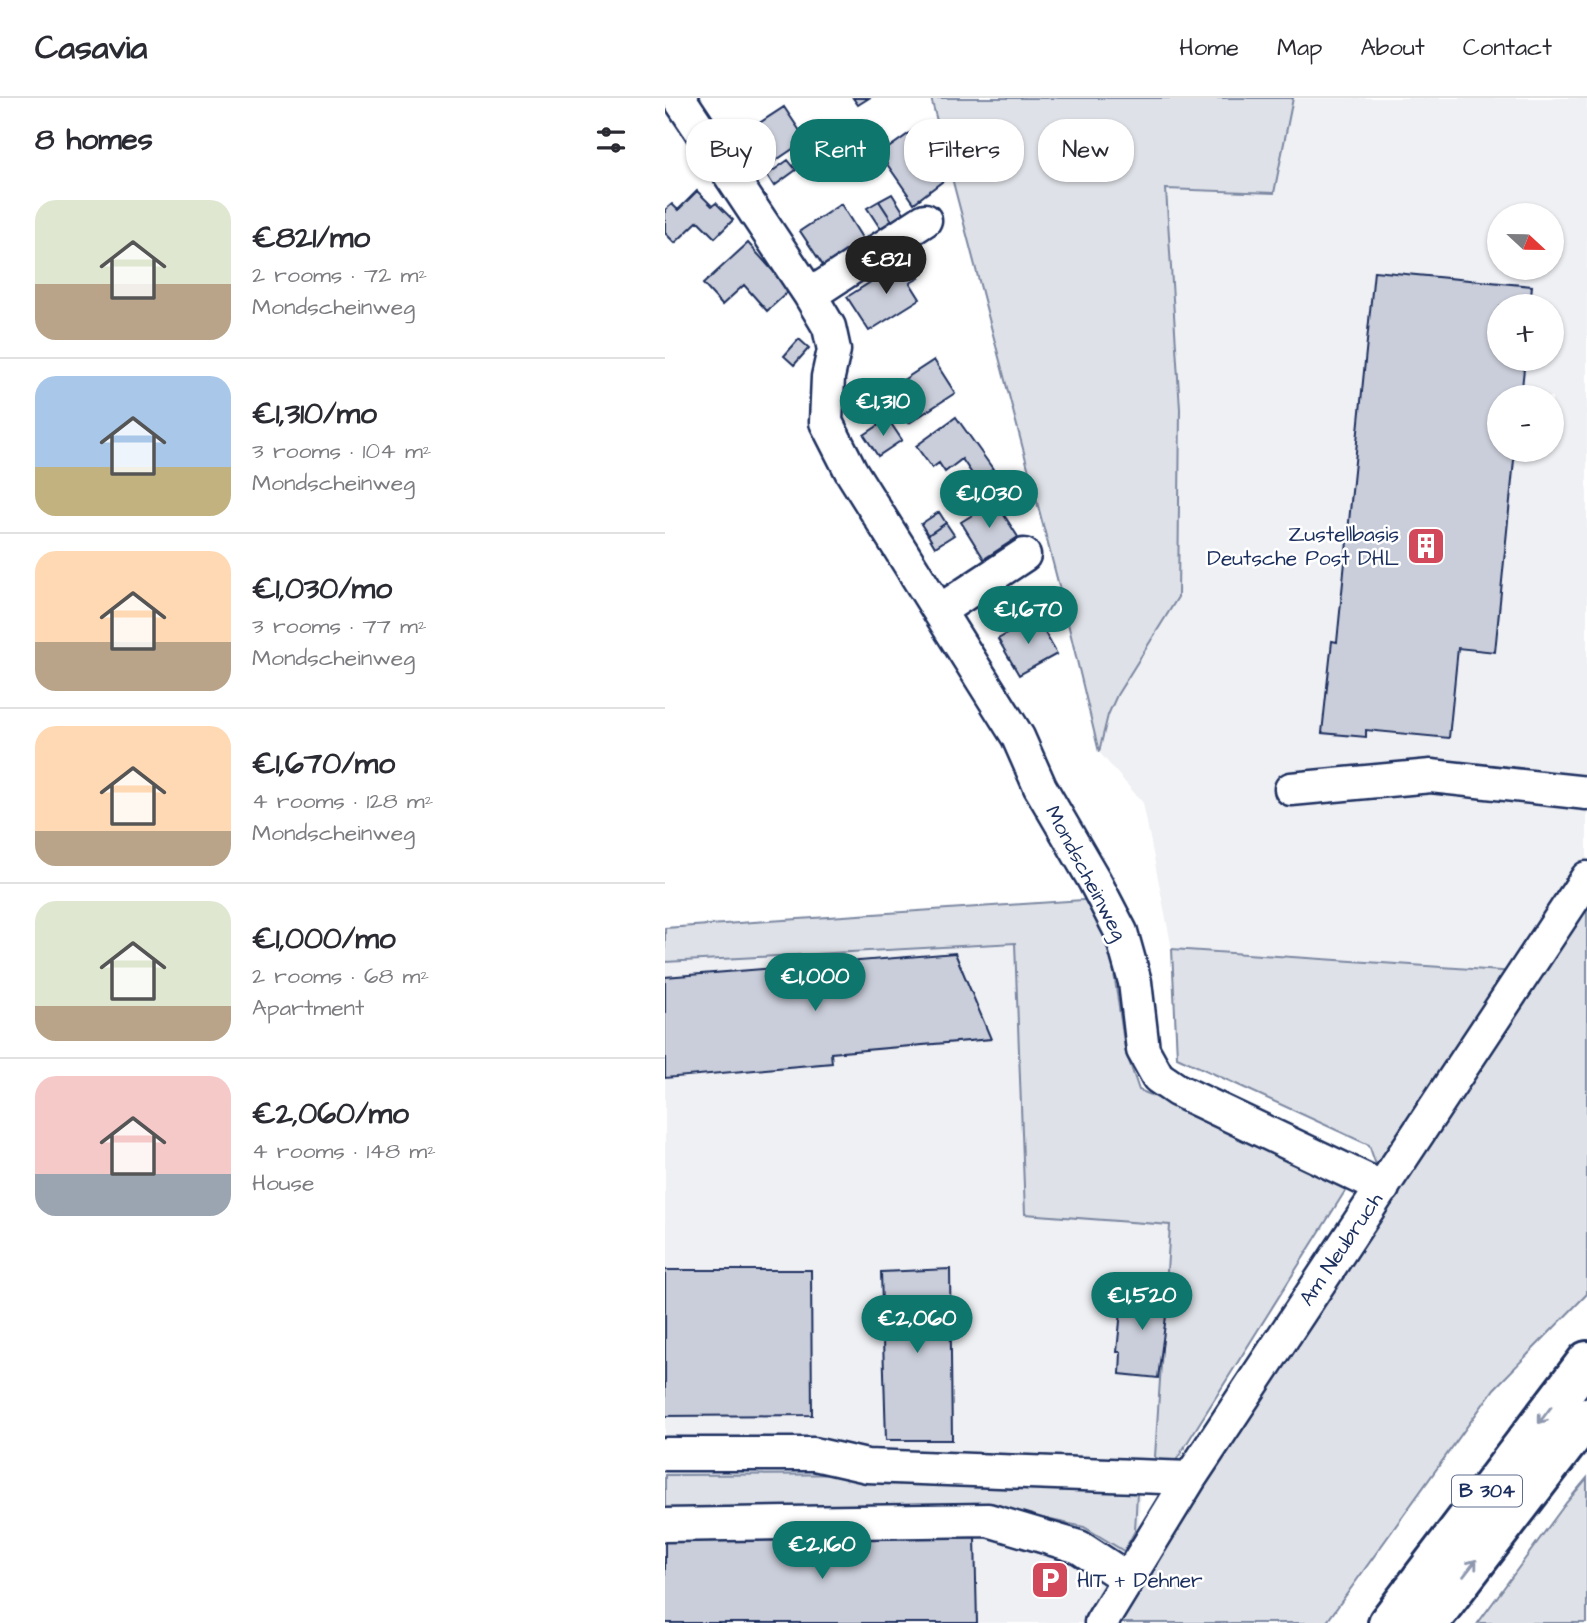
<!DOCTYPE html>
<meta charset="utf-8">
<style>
body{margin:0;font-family:"Architects Daughter",sans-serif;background:#f2f2f3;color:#2b2b33;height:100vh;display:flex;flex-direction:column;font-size:26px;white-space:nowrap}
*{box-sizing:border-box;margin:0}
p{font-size:23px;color:#7c7c81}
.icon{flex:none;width:38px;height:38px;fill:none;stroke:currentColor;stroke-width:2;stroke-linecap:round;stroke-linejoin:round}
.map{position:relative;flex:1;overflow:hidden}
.side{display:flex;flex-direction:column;background:#fff;width:665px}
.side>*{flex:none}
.guide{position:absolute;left:21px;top:21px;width:665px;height:63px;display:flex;gap:14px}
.needle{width:46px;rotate:112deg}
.fabs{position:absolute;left:822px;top:105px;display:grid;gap:14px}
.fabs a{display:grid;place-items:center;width:77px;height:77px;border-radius:50%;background:#fff;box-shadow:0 2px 5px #0004;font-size:35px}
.price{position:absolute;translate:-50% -60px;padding:0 16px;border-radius:24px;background:#0f766e;color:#fff;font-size:23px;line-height:46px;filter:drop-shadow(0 2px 4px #0008)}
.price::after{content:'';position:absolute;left:50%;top:42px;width:21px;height:16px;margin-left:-10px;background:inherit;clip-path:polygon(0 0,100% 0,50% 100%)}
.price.selected{background:#222;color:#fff}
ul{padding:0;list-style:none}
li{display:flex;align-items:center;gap:21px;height:175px;padding:0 35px}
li+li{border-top:2px solid #e1e1e2}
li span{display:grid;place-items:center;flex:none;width:196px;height:140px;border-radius:21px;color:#555}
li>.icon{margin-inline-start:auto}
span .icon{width:84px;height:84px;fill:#fffc;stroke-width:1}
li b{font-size:30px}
h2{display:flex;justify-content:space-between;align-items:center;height:84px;padding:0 35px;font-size:30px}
.pill{padding:0 24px;border-radius:28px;background:#fff;box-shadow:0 2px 5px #0004;font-size:24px;line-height:63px}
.pill.selected{background:#0f766e;color:#fff}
header{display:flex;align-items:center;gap:42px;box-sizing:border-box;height:98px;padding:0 35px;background:#fff;border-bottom:2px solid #e1e1e2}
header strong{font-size:33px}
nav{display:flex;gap:38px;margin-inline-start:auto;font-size:24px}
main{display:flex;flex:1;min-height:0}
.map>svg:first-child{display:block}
.built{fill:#eff0f4;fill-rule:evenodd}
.green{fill:#dee1e7;stroke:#7c88a2;stroke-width:2}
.building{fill:#caceda;stroke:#1b2f5e;stroke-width:2}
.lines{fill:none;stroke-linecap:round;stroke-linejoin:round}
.minor-casing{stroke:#1b2f5e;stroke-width:37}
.major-casing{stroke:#1b2f5e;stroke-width:44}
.minor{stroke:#fff;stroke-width:32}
.major{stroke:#fff;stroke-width:38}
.oneway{stroke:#8d97ae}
.labels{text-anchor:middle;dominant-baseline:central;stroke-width:5;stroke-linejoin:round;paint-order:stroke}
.shield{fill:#fff;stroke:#5f6d8e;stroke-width:2}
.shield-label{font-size:19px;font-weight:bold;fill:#1b2f5e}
.poi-label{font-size:21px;fill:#1b2f5e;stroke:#fff;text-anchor:end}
.street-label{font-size:21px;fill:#1b2f5e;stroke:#fff}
</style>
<header>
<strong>Casavia</strong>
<nav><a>Home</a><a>Map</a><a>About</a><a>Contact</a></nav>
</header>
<main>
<section class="side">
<h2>8 homes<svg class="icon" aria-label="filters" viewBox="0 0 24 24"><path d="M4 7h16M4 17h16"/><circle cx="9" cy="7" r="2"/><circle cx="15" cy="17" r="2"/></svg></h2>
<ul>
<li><span style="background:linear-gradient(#dfe7d0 60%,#b9a48a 0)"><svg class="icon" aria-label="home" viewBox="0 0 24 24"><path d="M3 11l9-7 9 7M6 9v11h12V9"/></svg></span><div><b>€821/mo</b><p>2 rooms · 72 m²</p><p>Mondscheinweg</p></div></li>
<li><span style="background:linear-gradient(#a9c7e8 65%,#c2b280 0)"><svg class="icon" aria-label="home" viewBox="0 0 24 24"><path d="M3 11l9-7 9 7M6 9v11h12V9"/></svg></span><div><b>€1,310/mo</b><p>3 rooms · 104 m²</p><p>Mondscheinweg</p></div></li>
<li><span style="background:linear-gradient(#ffd9b3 65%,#b9a48a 0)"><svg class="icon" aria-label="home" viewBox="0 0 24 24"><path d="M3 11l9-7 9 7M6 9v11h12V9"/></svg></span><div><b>€1,030/mo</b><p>3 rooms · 77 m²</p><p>Mondscheinweg</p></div></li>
<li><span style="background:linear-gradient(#ffd9b3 75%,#b9a48a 0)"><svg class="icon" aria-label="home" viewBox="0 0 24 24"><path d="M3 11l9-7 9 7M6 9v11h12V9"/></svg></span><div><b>€1,670/mo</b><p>4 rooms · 128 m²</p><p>Mondscheinweg</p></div></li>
<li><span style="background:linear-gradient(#dfe7d0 75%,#b9a48a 0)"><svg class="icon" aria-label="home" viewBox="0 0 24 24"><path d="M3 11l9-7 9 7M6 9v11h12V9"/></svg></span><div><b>€1,000/mo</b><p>2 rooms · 68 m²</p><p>Apartment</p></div></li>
<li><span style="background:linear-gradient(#f6c9c9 70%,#9aa5b1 0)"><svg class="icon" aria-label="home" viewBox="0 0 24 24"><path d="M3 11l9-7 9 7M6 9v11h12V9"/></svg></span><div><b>€2,060/mo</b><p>4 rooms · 148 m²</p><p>House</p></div></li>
</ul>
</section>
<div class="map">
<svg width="922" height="1525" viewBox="0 0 922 1525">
<rect width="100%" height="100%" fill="#fff"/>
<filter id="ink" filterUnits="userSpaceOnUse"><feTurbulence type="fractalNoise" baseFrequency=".0143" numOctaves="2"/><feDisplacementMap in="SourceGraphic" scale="14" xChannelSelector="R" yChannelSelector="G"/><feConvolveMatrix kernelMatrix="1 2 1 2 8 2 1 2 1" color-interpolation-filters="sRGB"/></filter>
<g filter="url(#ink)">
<path class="built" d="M628,0H922V800L866,875L507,851L478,705L434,654L443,617L452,597L513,499L515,308L501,90L609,95ZM835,117H887V170H835ZM835,208H887V261H835ZM835,299H887V352H835Z
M350,845L360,1116L505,1127L490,1359L475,1394L474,1438L420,1525H0V864Z"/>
<path class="green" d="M266,0H628L609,95L501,91L515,311L513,499L452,597L443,617L434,654L394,488Z
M922,800V1196L829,1291L661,1525H456L540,1387L724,1104L704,1047L512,959L507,851L866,875Z
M433,801L447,861L460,951L474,992L687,1082L507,1369L490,1359L505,1127L360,1116L350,845L0,864V830Z
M267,1376L472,1394L470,1433L459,1453L419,1429L343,1413L0,1420V1377Z
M922,1380V1525H813L901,1405Z"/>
<path class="building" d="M188,0H204L193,7Z
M119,9L141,42L98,71L76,37Z
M249,32L262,50L257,53L278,83L249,105L215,56Z
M123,62L131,72L109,88L102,77Z
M32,93L47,108L51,105L68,122L50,140L33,123L10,145L0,135V112L7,106L13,112Z
M227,96L239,115L227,123L214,103Z
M214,103L227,123L215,130L202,110Z
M176,106L199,143L159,169L135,133Z
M83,145L125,192L102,213L79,187L57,207L38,186Z
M242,161L254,180L245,185L255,201L204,233L182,199Z
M709,173L867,188L865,208H835V261H860L856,299H835V352H850L830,554L793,550L784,640L701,632V639L657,635L667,543L672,544Z
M134,241L144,250L129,267L119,258Z
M269,262L290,295L244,325L223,292Z
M291,319L328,371L312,383L297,361L280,374L274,365L267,370L251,348Z
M223,321L237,342L213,358L199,337Z
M330,403L353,439L319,461L296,424Z
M274,414L281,425L263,437L256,426Z
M281,425L289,437L270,449L263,437Z
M338,484L345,495L330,504L323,494Z
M371,519L392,556L354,577L333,541Z
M290,855L326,941L166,955L167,965L0,980V879Z
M285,1171L287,1342H221L216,1174Z
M0,1172H146L147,1317L0,1318Z
M458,1192L504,1195L493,1280L455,1276L456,1254H452Z
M310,1439L312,1525H0V1443Z"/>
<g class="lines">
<defs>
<path id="minor" d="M14,0L145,197L164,229L169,252L163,279L161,324L186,373L353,639L375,689L429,782L456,834L470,884L478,952L493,979L512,992L718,1090
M145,197L260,122
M274,513L359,457
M626,691L766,678L922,695
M0,1356H149L202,1368L525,1380
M0,1427L323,1422L414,1449L463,1481
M436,1525L525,1380L922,780"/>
<path id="major" d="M723,1525L922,1263
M764,1525L922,1319"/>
</defs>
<use href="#minor" class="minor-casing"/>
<use href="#major" class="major-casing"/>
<use href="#minor" class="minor"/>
<use href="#major" class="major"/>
</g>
<defs><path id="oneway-shaft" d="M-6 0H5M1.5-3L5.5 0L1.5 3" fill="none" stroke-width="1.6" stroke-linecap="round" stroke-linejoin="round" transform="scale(1.75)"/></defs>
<g class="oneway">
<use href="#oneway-shaft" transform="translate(880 1317) rotate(127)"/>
<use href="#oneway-shaft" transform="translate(805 1470) rotate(-52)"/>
</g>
</g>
<defs>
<symbol id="building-square" viewBox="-11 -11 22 22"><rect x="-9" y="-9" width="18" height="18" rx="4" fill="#d1495b" stroke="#fff"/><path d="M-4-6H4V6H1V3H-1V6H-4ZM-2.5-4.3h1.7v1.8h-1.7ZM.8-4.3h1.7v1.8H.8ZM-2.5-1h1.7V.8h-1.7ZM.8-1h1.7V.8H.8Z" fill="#fff"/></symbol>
<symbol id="parking-square" viewBox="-11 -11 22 22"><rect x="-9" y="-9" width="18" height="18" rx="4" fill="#d1495b" stroke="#fff"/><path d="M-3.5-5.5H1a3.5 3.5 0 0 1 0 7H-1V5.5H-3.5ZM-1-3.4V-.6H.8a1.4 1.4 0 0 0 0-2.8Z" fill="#fff"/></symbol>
</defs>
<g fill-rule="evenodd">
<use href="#building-square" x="739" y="426" width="44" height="44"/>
<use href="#parking-square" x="363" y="1460" width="44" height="44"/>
</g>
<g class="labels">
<rect class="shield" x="787" y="1377.5" width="70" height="31" rx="5"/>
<g class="shield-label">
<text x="822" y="1393">B 304</text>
</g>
<g class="poi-label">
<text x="734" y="436">Zustellbasis<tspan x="734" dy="24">Deutsche Post DHL</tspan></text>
<text x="412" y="1482" text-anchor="start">HIT + Dehner</text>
</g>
<g class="street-label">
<text transform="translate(421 775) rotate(62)">Mondscheinweg</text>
<text transform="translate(676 1151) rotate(-56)">Am Neubruch</text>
</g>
</g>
</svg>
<div class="fabs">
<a><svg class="needle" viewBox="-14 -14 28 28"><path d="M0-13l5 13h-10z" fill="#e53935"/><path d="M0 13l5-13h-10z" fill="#7c7c81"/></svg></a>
<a>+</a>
<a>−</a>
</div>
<b class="price selected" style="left:221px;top:198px">€821</b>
<b class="price" style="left:218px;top:340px">€1,310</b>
<b class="price" style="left:324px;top:432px">€1,030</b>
<b class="price" style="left:363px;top:548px">€1,670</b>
<b class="price" style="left:150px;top:915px">€1,000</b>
<b class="price" style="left:477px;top:1234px">€1,520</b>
<b class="price" style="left:252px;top:1257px">€2,060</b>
<b class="price" style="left:157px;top:1483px">€2,160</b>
<div class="guide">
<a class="pill">Buy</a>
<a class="pill selected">Rent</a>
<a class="pill">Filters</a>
<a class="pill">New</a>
</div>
</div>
</main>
